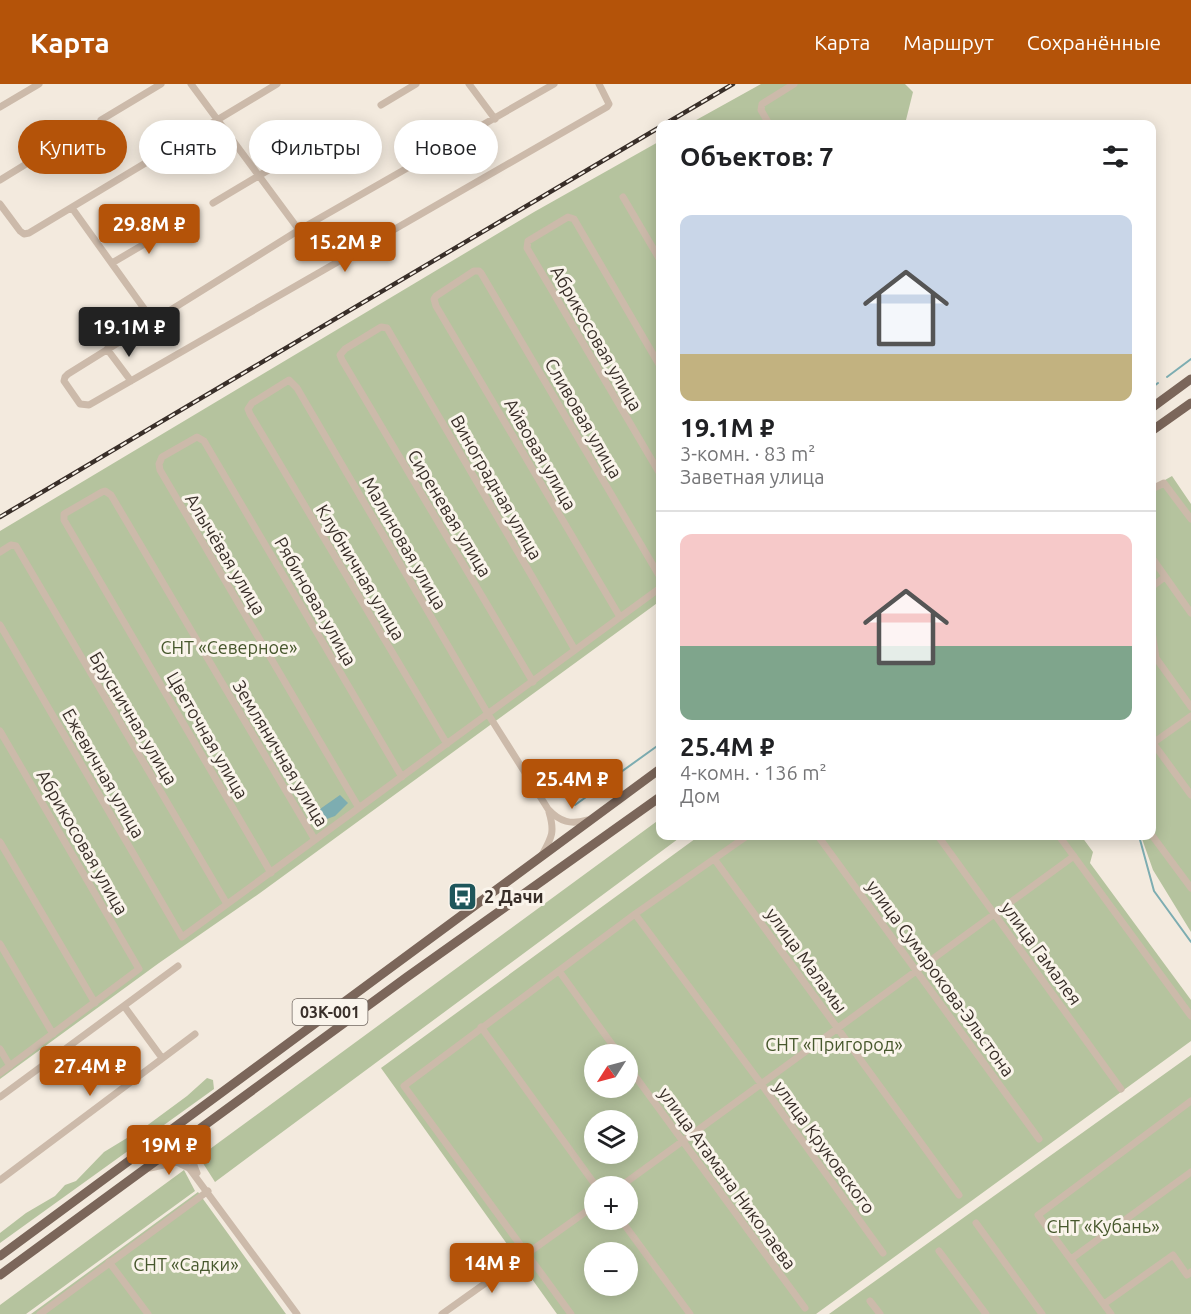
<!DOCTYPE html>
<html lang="ru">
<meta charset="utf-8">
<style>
body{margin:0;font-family:Ubuntu,sans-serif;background:#f6f6f6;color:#202124;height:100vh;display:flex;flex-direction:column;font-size:22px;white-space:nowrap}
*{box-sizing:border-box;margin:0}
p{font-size:20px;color:#757577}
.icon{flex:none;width:33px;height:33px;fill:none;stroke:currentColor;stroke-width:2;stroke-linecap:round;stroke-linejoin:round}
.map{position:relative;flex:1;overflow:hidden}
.side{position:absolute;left:656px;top:36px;width:500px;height:720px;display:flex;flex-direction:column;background:#fff;border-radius:12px;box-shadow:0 3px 15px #0003}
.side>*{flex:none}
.banner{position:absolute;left:18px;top:36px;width:548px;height:54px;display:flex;gap:12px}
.needle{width:39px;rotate:234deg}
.controls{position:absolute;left:584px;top:960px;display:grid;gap:12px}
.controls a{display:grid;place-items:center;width:54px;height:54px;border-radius:50%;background:#fff;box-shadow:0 3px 15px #0003;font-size:30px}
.price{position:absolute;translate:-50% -51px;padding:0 14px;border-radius:6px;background:#b45309;color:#fff;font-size:20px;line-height:39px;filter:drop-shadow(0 2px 3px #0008)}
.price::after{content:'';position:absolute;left:50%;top:36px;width:18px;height:14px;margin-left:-9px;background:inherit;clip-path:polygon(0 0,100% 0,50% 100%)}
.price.active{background:#222;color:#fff}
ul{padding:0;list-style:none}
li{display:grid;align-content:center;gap:12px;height:318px;padding:0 24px}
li+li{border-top:2px solid #e0e0e0}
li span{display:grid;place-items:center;height:186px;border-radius:12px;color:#555}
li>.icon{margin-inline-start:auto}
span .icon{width:108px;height:108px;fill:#fffc;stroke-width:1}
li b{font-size:26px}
h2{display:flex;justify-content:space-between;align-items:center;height:72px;padding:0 24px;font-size:26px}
.chip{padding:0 21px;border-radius:27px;background:#fff;box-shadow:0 3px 15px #0003;font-size:21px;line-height:54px}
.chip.active{background:#b45309;color:#fff}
header{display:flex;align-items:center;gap:36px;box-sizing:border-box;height:84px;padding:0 30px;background:#b45309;color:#fff}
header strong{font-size:28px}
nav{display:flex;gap:33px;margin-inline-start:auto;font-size:21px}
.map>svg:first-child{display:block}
.green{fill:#b5c39e;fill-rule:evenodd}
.water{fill:#7dadb1}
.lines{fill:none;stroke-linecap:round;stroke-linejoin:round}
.stream{stroke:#7dadb1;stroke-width:2}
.minor{stroke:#ccbaaa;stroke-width:7}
.major{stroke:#7b665a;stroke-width:9}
.rail-casing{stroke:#392f29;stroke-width:4.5}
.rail{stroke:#faf4eb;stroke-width:2;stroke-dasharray:7;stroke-linecap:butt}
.labels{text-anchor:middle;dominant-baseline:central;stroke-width:6;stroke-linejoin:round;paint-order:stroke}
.shield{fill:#faf4eb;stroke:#736a63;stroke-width:1.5}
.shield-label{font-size:16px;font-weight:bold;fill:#392f29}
.street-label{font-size:18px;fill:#392f29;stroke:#faf4eb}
.park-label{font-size:18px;fill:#47582d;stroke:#faf4eb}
.poi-label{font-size:18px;font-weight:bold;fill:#392f29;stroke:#faf4eb;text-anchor:start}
</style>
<header>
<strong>Карта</strong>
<nav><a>Карта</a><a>Маршрут</a><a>Сохранённые</a></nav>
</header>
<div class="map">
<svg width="1191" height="1230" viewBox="0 0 1191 1230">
<rect width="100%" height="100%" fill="#f3eade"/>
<path class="green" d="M761,0H905L913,8L905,40H689Z
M660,57V517L260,809L159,879L0,995V447L534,128Z
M1172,392L1191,420V848L1153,786L1141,752H1150L1151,404Z
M660,735V752H682L215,1098L199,1073Z
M699,752H1073L1082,753L1093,768L1090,779L1191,916V957L816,1230H557L381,984ZM594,970H627V1004H594ZM594,1036H627V1070H594ZM594,1102H627V1136H594ZM594,1168H627V1202H594Z
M1191,971V1230H829Z
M207,994L213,996L214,1005L0,1159V1149L26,1129L55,1112L65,1101L76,1097L104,1068L145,1043L187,1012Z
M184,1086L195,1107L26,1230H0V1221Z
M198,1108L286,1230H31Z"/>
<path class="water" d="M340,711L348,719L335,732L316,739L310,732Z"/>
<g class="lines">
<path class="stream" d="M1167,293L1191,275
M1150,305L1158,299
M575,721L660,660
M1139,752L1154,807L1191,858"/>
<path class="minor" d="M191,0L299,146
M469,0L495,35
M554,0L299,146L68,290L65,293L64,297L80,320L89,321L607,23L609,20L599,0
M381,21L416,0
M0,23L39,0
M101,36L161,0
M769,40L761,26L762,20L794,0
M0,96L75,50
M623,113L660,176
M213,119L344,41
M0,120L20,147L24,150L29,149L277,0
M72,124L153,237
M112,179L175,142
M107,265L131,297
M660,282L574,135L568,133L528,157L527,164L660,390
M1150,406L1164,399L1191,435
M0,468L11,461L16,462L227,820
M1150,471L1191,529
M1150,504L1165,493
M620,533L436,222L434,215L436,212L474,187H479L481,189L660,493
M1150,534L1156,574L1191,623
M0,541L182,853L660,504
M533,598L342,276L340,271L345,265L381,243L387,244L575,566
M1191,632L1153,659L1191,711
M0,647L139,885L0,989
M447,660L250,330L248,325L252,319L289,296L297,304L488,630L548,725C560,738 571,741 587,736
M359,724L160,386L159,380L162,373L197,353L204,357L402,693
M1151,750L1191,804
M818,752L1039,1055
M938,752L1121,1005
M1059,752L1191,932
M0,758L95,919
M542,771C552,753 555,748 549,728
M715,776L959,1111
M271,789L64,436V430L102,408L105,407L111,411L315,756
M635,830L762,1001L883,1169
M0,860L53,950
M559,887L619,970
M124,922L162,974
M481,943L596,1102
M0,965L10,982
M627,981L805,1224
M0,1013L178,882
M150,1084L177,1078L189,1084L297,1230
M197,1089C188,1070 193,1059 206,1043
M0,1096L195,950
M621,1102L1074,772
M621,1136L690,1230
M976,1139L1042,1230
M939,1167L986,1230
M1071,1175L1191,1088
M109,1178L148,1230
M870,1217L880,1230
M1104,1220L1173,1171L1187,1191L1191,1188
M40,1230L208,1107
M442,1230L594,1122
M571,1230L404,1002L635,830L747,752
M1111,1230L1038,1131L1191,1017"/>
<path class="major" d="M1150,325L1191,295
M1150,348L1191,319
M0,1172L660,685
M0,1191L407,893L660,713"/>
<defs>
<path id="rail" d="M665,40L733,0
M0,433L660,43"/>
</defs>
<use href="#rail" class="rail-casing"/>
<use href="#rail" class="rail"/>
</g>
<defs>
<symbol id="bus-square" viewBox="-11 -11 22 22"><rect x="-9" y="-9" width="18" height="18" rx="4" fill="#1e565b" stroke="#faf4eb"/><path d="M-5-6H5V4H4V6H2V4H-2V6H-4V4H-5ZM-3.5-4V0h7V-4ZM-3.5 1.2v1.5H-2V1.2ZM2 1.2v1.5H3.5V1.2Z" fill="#fff"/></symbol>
</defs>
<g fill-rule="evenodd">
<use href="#bus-square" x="446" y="796" width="33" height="33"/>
</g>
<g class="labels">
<rect class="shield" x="292.5" y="915" width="75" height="26" rx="4.5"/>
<g class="shield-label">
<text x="330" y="928">03К-001</text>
</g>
<g class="street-label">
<text transform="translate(597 254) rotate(60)">Абрикосовая улица</text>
<text transform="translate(584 334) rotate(60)">Сливовая улица</text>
<text transform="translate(541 370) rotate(60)">Айвовая улица</text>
<text transform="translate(497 403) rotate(60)">Виноградная улица</text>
<text transform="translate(450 429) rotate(59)">Сиреневая улица</text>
<text transform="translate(405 459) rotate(60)">Малиновая улица</text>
<text transform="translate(226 470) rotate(59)">Алычёвая улица</text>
<text transform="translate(361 488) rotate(59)">Клубничная улица</text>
<text transform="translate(316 517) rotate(60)">Рябиновая улица</text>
<text transform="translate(134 634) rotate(59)">Брусничная улица</text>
<text transform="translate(208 651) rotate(60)">Цветочная улица</text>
<text transform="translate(281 669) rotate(59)">Земляничная улица</text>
<text transform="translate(104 689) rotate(60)">Ежевичная улица</text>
<text transform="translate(83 758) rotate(60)">Абрикосовая улица</text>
<text transform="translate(1042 869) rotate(54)">улица Гамалея</text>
<text transform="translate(807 876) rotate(54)">улица Маламы</text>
<text transform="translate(941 894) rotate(54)">улица Сумарокова-Эльстона</text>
<text transform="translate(825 1063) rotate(54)">улица Круковского</text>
<text transform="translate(728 1094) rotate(54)">улица Атамана Николаева</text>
</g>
<g class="park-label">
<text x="229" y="563">СНТ «Северное»</text>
<text x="834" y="960">СНТ «Пригород»</text>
<text x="1103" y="1142">СНТ «Кубань»</text>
<text x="186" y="1180">СНТ «Садки»</text>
</g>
<g class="poi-label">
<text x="484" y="812">2 Дачи</text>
</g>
</g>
</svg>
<div class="controls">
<a><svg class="needle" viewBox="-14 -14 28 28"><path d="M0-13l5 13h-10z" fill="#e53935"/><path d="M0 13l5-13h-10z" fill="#757577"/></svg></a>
<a><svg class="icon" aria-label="layers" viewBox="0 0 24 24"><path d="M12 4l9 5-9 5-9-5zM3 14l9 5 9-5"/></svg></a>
<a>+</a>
<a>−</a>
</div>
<b class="price" style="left:149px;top:171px">29.8M ₽</b>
<b class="price" style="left:345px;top:189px">15.2M ₽</b>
<b class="price active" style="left:129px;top:274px">19.1M ₽</b>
<b class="price" style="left:572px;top:726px">25.4M ₽</b>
<b class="price" style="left:90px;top:1013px">27.4M ₽</b>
<b class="price" style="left:169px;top:1092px">19M ₽</b>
<b class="price" style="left:492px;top:1210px">14M ₽</b>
<div class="banner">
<a class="chip active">Купить</a>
<a class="chip">Снять</a>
<a class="chip">Фильтры</a>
<a class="chip">Новое</a>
</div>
<section class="side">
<h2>Объектов: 7<svg class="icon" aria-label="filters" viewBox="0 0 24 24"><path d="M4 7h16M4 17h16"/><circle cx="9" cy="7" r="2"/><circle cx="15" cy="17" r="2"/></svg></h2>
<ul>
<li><span style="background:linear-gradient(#c9d6e8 75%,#c2b280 0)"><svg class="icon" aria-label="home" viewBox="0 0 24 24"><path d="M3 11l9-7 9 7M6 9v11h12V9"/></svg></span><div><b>19.1M ₽</b><p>3-комн. · 83 m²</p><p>Заветная улица</p></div></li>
<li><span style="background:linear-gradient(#f6c9c9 60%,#7fa58c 0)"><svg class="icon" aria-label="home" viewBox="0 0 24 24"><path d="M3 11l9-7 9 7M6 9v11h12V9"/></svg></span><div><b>25.4M ₽</b><p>4-комн. · 136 m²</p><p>Дом</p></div></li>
</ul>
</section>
</div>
